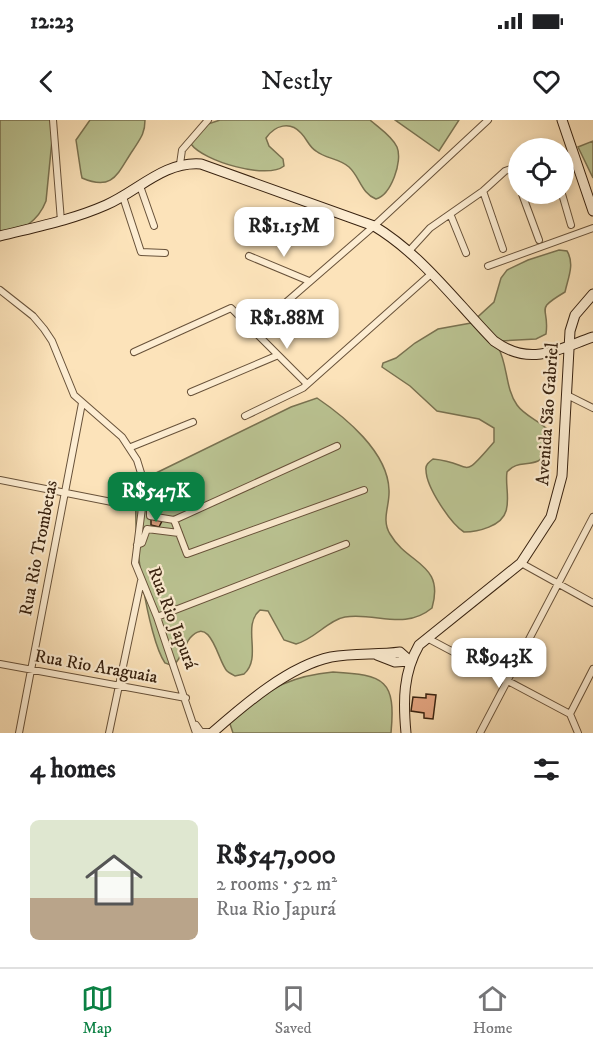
<!DOCTYPE html>
<meta charset="utf-8">
<style>
body{margin:0;font-family:"IM FELL DW Pica",serif;background:#f6f6f6;color:#202124;height:100vh;display:flex;flex-direction:column;font-size:22px;white-space:nowrap}
*{box-sizing:border-box;margin:0}
p{font-size:20px;color:#757577}
.icon{flex:none;width:33px;height:33px;fill:none;stroke:currentColor;stroke-width:2;stroke-linecap:round;stroke-linejoin:round}
.map{position:relative;height:613px;overflow:hidden}
.details{display:flex;flex-direction:column;background:#fff;flex:1}
.details>*{flex:none}
.buttons{position:absolute;left:508px;top:18px;display:grid;gap:12px}
.buttons a{display:grid;place-items:center;width:66px;height:66px;border-radius:50%;background:#fff;box-shadow:0 3px 9px #0003;font-size:30px}
.price{position:absolute;translate:-50% -51px;padding:0 14px;border-radius:12px;background:#fff;color:#222;font-size:20px;line-height:39px;filter:drop-shadow(0 2px 3px #0008)}
.price::after{content:'';position:absolute;left:50%;top:36px;width:18px;height:14px;margin-left:-9px;background:inherit;clip-path:polygon(0 0,100% 0,50% 100%)}
.price.current{background:#0b8043;color:#fff}
ul{padding:0;list-style:none}
li{display:flex;align-items:center;gap:18px;height:150px;padding:0 30px}
li span{display:grid;place-items:center;flex:none;width:168px;height:120px;border-radius:9px;color:#555}
li>.icon{margin-inline-start:auto}
span .icon{width:72px;height:72px;fill:#fffc;stroke-width:1}
li b{font-size:26px}
h2{display:flex;justify-content:space-between;align-items:center;height:72px;padding:0 30px;font-size:26px}
.status{display:flex;justify-content:space-between;align-items:center;height:42px;padding:0 30px;background:#fff;direction:ltr}
.status svg{height:16px;fill:currentColor}
header{display:flex;justify-content:space-between;align-items:center;height:78px;padding:0 30px;background:#fff;font-size:27px;font-weight:600}
.tabs{display:flex;justify-content:space-around;align-items:center;height:84px;border-top:2px solid #e0e0e0;background:#fff;font-size:16px;color:#757577}
.tabs a{display:grid;justify-items:center;gap:3px}
.tabs .current{color:#0b8043}
.map>svg:first-child{display:block}
.green{fill:#bbc493;stroke:#797251;stroke-width:1.5}
.building{fill:#e8a884;stroke:#37210f;stroke-width:1.5}
.lines{fill:none;stroke-linecap:round;stroke-linejoin:round}
.street-casing{stroke:#68523a;stroke-width:8}
.secondary-casing{stroke:#37210f;stroke-width:11}
.street{stroke:#fdedd2;stroke-width:6}
.secondary{stroke:#fdedd2;stroke-width:9}
.labels{text-anchor:middle;dominant-baseline:central;stroke-width:4.5;stroke-linejoin:round;paint-order:stroke}
.street-label{font-size:18px;fill:#37210f;stroke:#fdedd2}
</style>
<div class="status"><b>12:23</b><svg viewBox="0 0 49 12"><path d="M0 12V9h3v3zM5 12V6h3v6zM10 12V3h3v9zM15 12V0h3v12zM26 1h20v11H26zM47 4h2v5h-2z"/></svg></div>
<header><svg class="icon" aria-label="back" viewBox="0 0 24 24"><path d="M15 5l-7 7 7 7"/></svg>Nestly<svg class="icon" aria-label="heart" viewBox="0 0 24 24"><path d="M12 20l-8-8c-3-5 5-10 8-4 3-6 11-1 8 4z"/></svg></header>
<div class="map">
<svg width="593" height="613" viewBox="0 0 593 613">
<rect width="100%" height="100%" fill="#fce3ba"/>
<filter id="stains"><feTurbulence type="fractalNoise" baseFrequency=".00333" numOctaves="4"/><feColorMatrix values="0 0 0 0 .2 0 0 0 0 .09 0 0 0 0 .02 0 0 0 .5 -.17"/></filter>
<radialGradient id="worn" r=".72"><stop offset=".6" stop-color="#630" stop-opacity="0"/><stop offset="1" stop-color="#630" stop-opacity=".3"/></radialGradient>
<path class="green" d="M0,0H54L46,81C38,102 21,111 0,118Z
M90,0H145C145,14 140,19 133,30C118,52 114,72 82,58L81,53L76,20Z
M220,0H370C379,8 392,16 397,27C403,41 391,75 376,79C361,73 360,57 349,47C339,38 326,39 316,31C309,27 307,19 301,13C290,1 275,5 266,18L269,26L283,39L284,46C267,60 203,41 191,24L202,6Z
M395,0H459L439,31Z
M593,21V58L578,27Z
M559,130L567,131C575,144 568,158 565,172C533,191 550,186 546,214L536,219L501,221L498,227C508,245 505,268 517,285C524,295 537,300 546,308C552,318 550,336 538,341C527,346 516,341 507,352C505,364 510,379 506,391C502,406 478,412 464,412C451,404 426,367 426,350C425,345 429,342 433,339C475,343 459,363 494,322V308L479,299L437,291L410,266L382,247L383,243L396,238L415,223L438,209L471,203L494,182L501,158L507,150L528,140Z
M317,278C345,297 388,332 389,370C390,386 381,399 390,414C408,445 445,443 432,488C404,511 376,492 345,497C328,500 315,519 296,524L284,520L268,491L260,490C241,506 263,537 244,554L235,556C232,554 229,553 227,551C218,542 211,494 190,518C183,527 182,538 173,546L165,543C148,519 131,408 137,378C139,366 147,359 156,353L291,287Z
M333,552C385,555 396,560 391,613H233L229,601L231,594C268,571 288,556 333,552Z"/>
<path class="building" d="M151,399L162,401L159,407L151,405Z
M426,574L436,575L433,599L424,598V593L411,591L413,577L426,578Z"/>
<g class="lines">
<defs>
<path id="street" d="M53,0L61,101
M180,44L182,30L208,0
M513,48L519,64
M140,66L154,106
M483,71L503,129
M522,74L539,120
M562,74L571,105
M123,77L141,132L165,133
M451,96L466,133
M409,131L430,108L483,71L505,51L519,46
M249,136L309,161
M488,146L593,108
M0,170L33,196L44,209L52,221L74,275L122,317L137,340L141,353L142,388L135,443L157,497L196,613
M253,211L374,106L488,0
M134,232L231,188L306,263
M191,272L276,236
M567,275L593,288
M245,296L303,268L431,154
M337,326L174,400L187,434L364,370
M131,327L193,302
M0,360L142,388
M142,380L150,383V396L174,400
M137,425L142,423L147,409L179,413
M521,443L593,483
M157,497L346,424
M427,518L570,594L578,613
M0,544L186,578
M570,594L593,549
M196,605L201,612H213
M19,613L82,283
M109,613L141,461
M480,613L593,397"/>
<path id="secondary" d="M562,0L593,91
M0,116C36,107 72,100 106,85C138,71 164,41 201,44L374,106C422,135 456,182 494,221C530,247 556,230 593,217
M377,535L395,542L410,541
M212,613C245,584 289,546 331,537C354,533 378,535 400,532L410,541
M406,613C403,581 403,553 419,525L521,443L551,397L562,356L570,211L575,195L593,174"/>
</defs>
<use href="#street" class="street-casing"/>
<use href="#secondary" class="secondary-casing"/>
<use href="#street" class="street"/>
<use href="#secondary" class="secondary"/>
</g>
<g class="labels">
<g class="street-label">
<text transform="translate(548 294) rotate(-86)">Avenida São Gabriel</text>
<text transform="translate(39 428) rotate(-79)">Rua Rio Trombetas</text>
<text transform="translate(172 498) rotate(69)">Rua Rio Japurá</text>
<text transform="translate(96 547) rotate(10)">Rua Rio Araguaia</text>
</g>
</g>
<rect width="100%" height="100%" filter="url(#stains)"/>
<rect width="100%" height="100%" fill="url(#worn)"/>
</svg>
<div class="buttons">
<a><svg class="icon" aria-label="locate" viewBox="0 0 24 24"><circle cx="12" cy="12" r="6"/><path d="M12 2v4M12 18v4M2 12h4M18 12h4"/></svg></a>
</div>
<b class="price" style="left:284px;top:138px">R$1.15M</b>
<b class="price" style="left:287px;top:230px">R$1.88M</b>
<b class="price current" style="left:156px;top:403px">R$547K</b>
<b class="price" style="left:499px;top:569px">R$943K</b>
</div>
<section class="details">
<h2>4 homes<svg class="icon" aria-label="filters" viewBox="0 0 24 24"><path d="M4 7h16M4 17h16"/><circle cx="9" cy="7" r="2"/><circle cx="15" cy="17" r="2"/></svg></h2>
<ul>
<li><span style="background:linear-gradient(#dfe7d0 65%,#b9a48a 0)"><svg class="icon" aria-label="home" viewBox="0 0 24 24"><path d="M3 11l9-7 9 7M6 9v11h12V9"/></svg></span><div><b>R$547,000</b><p>2 rooms · 52 m²</p><p>Rua Rio Japurá</p></div></li>
</ul>
</section>
<nav class="tabs">
<a class="current"><svg class="icon" aria-label="map" viewBox="0 0 24 24"><path d="M3 6l6-2 6 2 6-2v14l-6 2-6-2-6 2zM9 4v14M15 6v14"/></svg>Map</a>
<a><svg class="icon" aria-label="saved" viewBox="0 0 24 24"><path d="M7 4h10v16l-5-4-5 4z"/></svg>Saved</a>
<a><svg class="icon" aria-label="home" viewBox="0 0 24 24"><path d="M3 11l9-7 9 7M6 9v11h12V9"/></svg>Home</a>
</nav>
